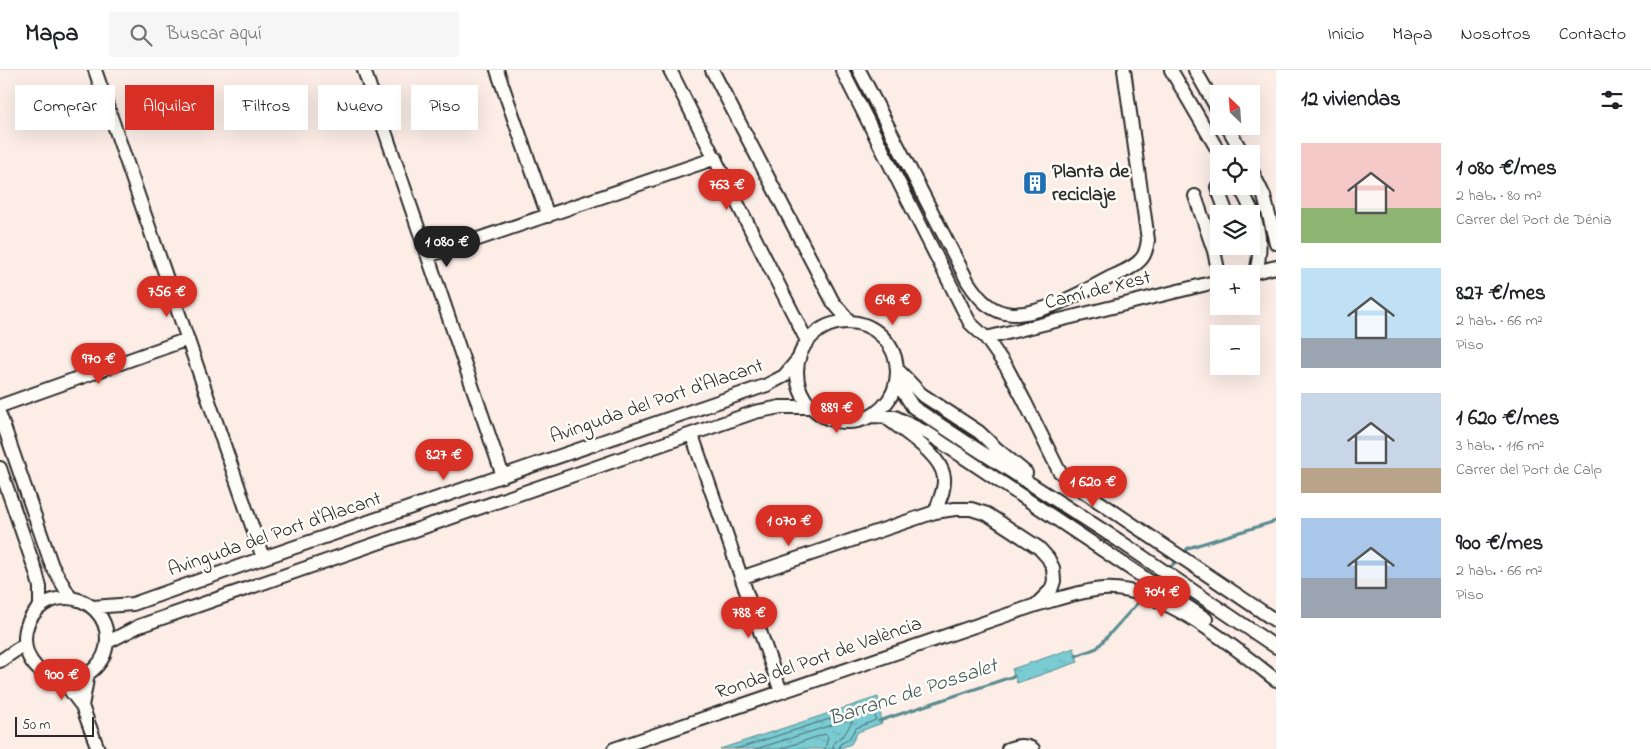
<!DOCTYPE html>
<html lang="es">
<meta charset="utf-8">
<style>
body{margin:0;font-family:"Indie Flower",sans-serif;background:#f6f6f6;color:#202124;height:100vh;display:flex;flex-direction:column;font-size:19px;white-space:nowrap}
*{box-sizing:border-box;margin:0}
p{font-size:16px;color:#757577}
.icon{flex:none;width:28px;height:28px;fill:none;stroke:currentColor;stroke-width:2;stroke-linecap:round;stroke-linejoin:round}
.map{position:relative;flex:1;overflow:hidden}
.details{display:flex;flex-direction:column;background:#fff;width:375px}
.details>*{flex:none}
.hud{position:absolute;left:15px;top:15px;width:475px;height:45px;display:flex;gap:10px}
.needle{width:32px;rotate:335deg}
.tools{position:absolute;left:1210px;top:15px;display:grid;gap:10px}
.tools a{display:grid;place-items:center;width:50px;height:50px;border-radius:0px;background:#fff;box-shadow:0 5px 20px #0002;font-size:25px}
.scale{position:absolute;left:15px;bottom:12px;width:79px;box-sizing:border-box;padding-left:5px;border:2px solid #2b2b2b;border-top:0;font-size:14px;line-height:18px;white-space:nowrap;color:#2b2b2b;-webkit-text-stroke:4px #fdfcf7;paint-order:stroke}
.price{position:absolute;translate:-50% -42px;padding:0 11px;border-radius:18px;background:#d93025;color:#fff;font-size:16px;line-height:32px;filter:drop-shadow(0 1px 2px #0008)}
.price::after{content:'';position:absolute;left:50%;top:30px;width:15px;height:11px;margin-left:-8px;background:inherit;clip-path:polygon(0 0,100% 0,50% 100%)}
.price.active{background:#222;color:#fff}
ul{padding:0;list-style:none}
li{display:flex;align-items:center;gap:15px;height:125px;padding:0 25px}
li span{display:grid;place-items:center;flex:none;width:140px;height:100px;border-radius:0px;color:#555}
li>.icon{margin-inline-start:auto}
span .icon{width:60px;height:60px;fill:#fffc;stroke-width:1}
li b{font-size:21px}
h2{display:flex;justify-content:space-between;align-items:center;height:60px;padding:0 25px;font-size:21px}
.pill{padding:0 18px;border-radius:0px;background:#fff;box-shadow:0 5px 20px #0002;font-size:18px;line-height:45px}
.pill.active{background:#d93025;color:#fff}
header{display:flex;align-items:center;gap:30px;box-sizing:border-box;height:70px;padding:0 25px;background:#fff;border-bottom:1px solid #e0e0e0}
header strong{font-size:24px}
nav{display:flex;gap:28px;margin-inline-start:auto;font-size:18px}
.search{width:350px;height:45px;background:#f6f6f6;display:flex;align-items:center;gap:12px;box-sizing:border-box;padding:0 18px;border-radius:0px;color:#757577;font-size:19px}
main{display:flex;flex:1;min-height:0}
.map>svg:first-child{display:block}
.water{fill:url(#water-ripples);stroke:#5a8b8f}
.lines{fill:none;stroke-linecap:round;stroke-linejoin:round}
.shore{stroke:#4b6b6e;stroke-width:1}
.stream{stroke:#5a8b8f;stroke-width:3}
.minor-casing{stroke:#2b2b2b;stroke-width:16}
.minor{stroke:#fdfcf7;stroke-width:12}
.labels{text-anchor:middle;dominant-baseline:central;stroke-width:5;stroke-linejoin:round;paint-order:stroke}
.poi-label{font-size:20px;font-weight:bold;fill:#2b2b2b;stroke:#fdfcf7;text-anchor:start}
.street-label{font-size:20px;fill:#2b2b2b;stroke:#fdfcf7}
.water-label{font-size:21px;font-style:italic;fill:#435b5d;stroke:#fdfcf7}
</style>
<header>
<strong>Mapa</strong>
<div class="search"><svg class="icon" aria-label="search" viewBox="0 0 24 24"><circle cx="10" cy="10" r="6"/><path d="M15 15l6 6"/></svg>Buscar aquí</div>
<nav><a>Inicio</a><a>Mapa</a><a>Nosotros</a><a>Contacto</a></nav>
</header>
<main>
<div class="map">
<svg width="1276" height="679" viewBox="0 0 1276 679">
<defs>
<pattern id="water-ripples" width="26" height="14" patternUnits="userSpaceOnUse" patternTransform="scale(1.25)"><rect width="26" height="14" fill="#7acbd2"/><path d="M2 4q2-2 4 0t4 0M15 11q2-2 4 0t4 0" fill="none" stroke="#6aaeb4"/></pattern>
</defs>
<rect width="100%" height="100%" fill="#fcede7"/>
<filter id="ink" filterUnits="userSpaceOnUse"><feTurbulence type="fractalNoise" baseFrequency=".02" numOctaves="2"/><feDisplacementMap in="SourceGraphic" scale="10" xChannelSelector="R" yChannelSelector="G"/><feConvolveMatrix kernelMatrix="1 2 1 2 8 2 1 2 1" color-interpolation-filters="sRGB"/></filter>
<g filter="url(#ink)">
<path class="water" d="M1074,578L1078,592L1017,613L1012,599Z
M878,627L882,653L858,662L851,674L838,679H720Z"/>
<g class="lines">
<path class="shore" d="M736,679L873,635L876,650L856,658L848,670L840,674L839,679
M756,679L851,649L852,652L844,665L834,672L833,679
M780,679L825,664L828,667L825,679"/>
<path class="stream" d="M1182,485L1188,478L1276,451
M1168,500L1177,490
M1076,586L1097,578L1142,528
M879,651L1014,606"/>
<defs>
<path id="minor" d="M95,0L263,488
M364,0L503,406
M497,0L548,146
M670,0L807,271
M712,0L833,232L850,252
M842,0L970,253L986,268L1007,298L1025,332L1059,401L1080,419L1276,551
M859,0L968,212C979,229 991,243 1013,244C1044,244 1083,222 1109,208C1120,203 1134,198 1142,188C1146,183 1147,177 1148,170L1124,0
M1171,0L1220,84
M1195,0L1219,42
M1227,56L1243,84
M1251,99L1264,126L1276,173
M1239,116C1256,145 1265,168 1256,202
M1217,117L1227,144
M1195,126L1214,181L1219,204
M428,186L716,88
M1247,204L1276,197
M797 302a50 50 0 1 1 100 0a50 50 0 1 1-100 0Z
M986,268L1219,211
M898,300L921,324L979,362L998,380L1026,403
M896,311L913,337L975,378L1118,470L1276,577
M0,336L188,269
M0,345L52,496L70,527
M871,346L895,347L929,364L1206,549
M887,348C904,362 942,385 944,408C945,420 939,431 935,442
M692,365L781,622
M0,398L36,502L40,517V537
M743,507L935,442L955,439H971L987,444L1039,478L1048,488L1053,498L1054,511L1051,520L1038,533
M25 569a41 41 0 1 1 82 0a41 41 0 1 1-82 0Z
M93,537L133,534L263,488L767,315L784,306L799,288
M108,572L139,556L755,342L780,337H811
M0,591L25,574
M63,611L82,636L98,679
M82,636L88,604
M614,679L1036,535C1058,529 1080,521 1103,519C1159,514 1234,577 1276,610
M1008,679C1017,676 1024,674 1033,679"/>
</defs>
<use href="#minor" class="minor-casing"/>
<use href="#minor" class="minor"/>
</g>
</g>
<defs>
<symbol id="building-square" viewBox="-11 -11 22 22"><rect x="-9" y="-9" width="18" height="18" rx="4" fill="#1f6fb2" stroke="#fdfcf7"/><path d="M-4-6H4V6H1V3H-1V6H-4ZM-2.5-4.3h1.7v1.8h-1.7ZM.8-4.3h1.7v1.8H.8ZM-2.5-1h1.7V.8h-1.7ZM.8-1h1.7V.8H.8Z" fill="#fff"/></symbol>
</defs>
<g fill-rule="evenodd">
<use href="#building-square" x="1021" y="99" width="28" height="28"/>
</g>
<g class="labels">
<g class="poi-label">
<text x="1052" y="102">Planta de<tspan x="1052" dy="23">reciclaje</tspan></text>
</g>
<g class="street-label">
<text transform="translate(1098 221) rotate(-14)">Camí de Xest</text>
<text transform="translate(657 332) rotate(-19)">Avinguda del Port d'Alacant</text>
<text transform="translate(275 465) rotate(-19)">Avinguda del Port d'Alacant</text>
<text transform="translate(819 589) rotate(-19)">Ronda del Port de València</text>
</g>
<g class="water-label">
<text transform="translate(913 623) rotate(-18)">Barranc de Possalet</text>
</g>
</g>
</svg>
<div class="tools">
<a><svg class="needle" viewBox="-14 -14 28 28"><path d="M0-13l5 13h-10z" fill="#e53935"/><path d="M0 13l5-13h-10z" fill="#757577"/></svg></a>
<a><svg class="icon" aria-label="locate" viewBox="0 0 24 24"><circle cx="12" cy="12" r="6"/><path d="M12 2v4M12 18v4M2 12h4M18 12h4"/></svg></a>
<a><svg class="icon" aria-label="layers" viewBox="0 0 24 24"><path d="M12 4l9 5-9 5-9-5zM3 14l9 5 9-5"/></svg></a>
<a>+</a>
<a>−</a>
</div>
<div class="scale">50 m</div>
<b class="price" style="left:727px;top:141px">763 €</b>
<b class="price active" style="left:447px;top:198px">1 080 €</b>
<b class="price" style="left:167px;top:248px">756 €</b>
<b class="price" style="left:893px;top:256px">648 €</b>
<b class="price" style="left:99px;top:315px">970 €</b>
<b class="price" style="left:837px;top:364px">889 €</b>
<b class="price" style="left:444px;top:411px">827 €</b>
<b class="price" style="left:1093px;top:438px">1 620 €</b>
<b class="price" style="left:789px;top:477px">1 070 €</b>
<b class="price" style="left:1162px;top:548px">704 €</b>
<b class="price" style="left:749px;top:569px">788 €</b>
<b class="price" style="left:62px;top:631px">900 €</b>
<div class="hud">
<a class="pill">Comprar</a>
<a class="pill active">Alquilar</a>
<a class="pill">Filtros</a>
<a class="pill">Nuevo</a>
<a class="pill">Piso</a>
</div>
</div>
<section class="details">
<h2>12 viviendas<svg class="icon" aria-label="filters" viewBox="0 0 24 24"><path d="M4 7h16M4 17h16"/><circle cx="9" cy="7" r="2"/><circle cx="15" cy="17" r="2"/></svg></h2>
<ul>
<li><span style="background:linear-gradient(#f6c9c9 65%,#8fb573 0)"><svg class="icon" aria-label="home" viewBox="0 0 24 24"><path d="M3 11l9-7 9 7M6 9v11h12V9"/></svg></span><div><b>1 080 €/mes</b><p>2 hab. · 80 m²</p><p>Carrer del Port de Dénia</p></div></li>
<li><span style="background:linear-gradient(#bfe0f5 70%,#9aa5b1 0)"><svg class="icon" aria-label="home" viewBox="0 0 24 24"><path d="M3 11l9-7 9 7M6 9v11h12V9"/></svg></span><div><b>827 €/mes</b><p>2 hab. · 66 m²</p><p>Piso</p></div></li>
<li><span style="background:linear-gradient(#c9d6e8 75%,#b9a48a 0)"><svg class="icon" aria-label="home" viewBox="0 0 24 24"><path d="M3 11l9-7 9 7M6 9v11h12V9"/></svg></span><div><b>1 620 €/mes</b><p>3 hab. · 116 m²</p><p>Carrer del Port de Calp</p></div></li>
<li><span style="background:linear-gradient(#a9c7e8 60%,#9aa5b1 0)"><svg class="icon" aria-label="home" viewBox="0 0 24 24"><path d="M3 11l9-7 9 7M6 9v11h12V9"/></svg></span><div><b>900 €/mes</b><p>2 hab. · 66 m²</p><p>Piso</p></div></li>
</ul>
</section>
</main>
